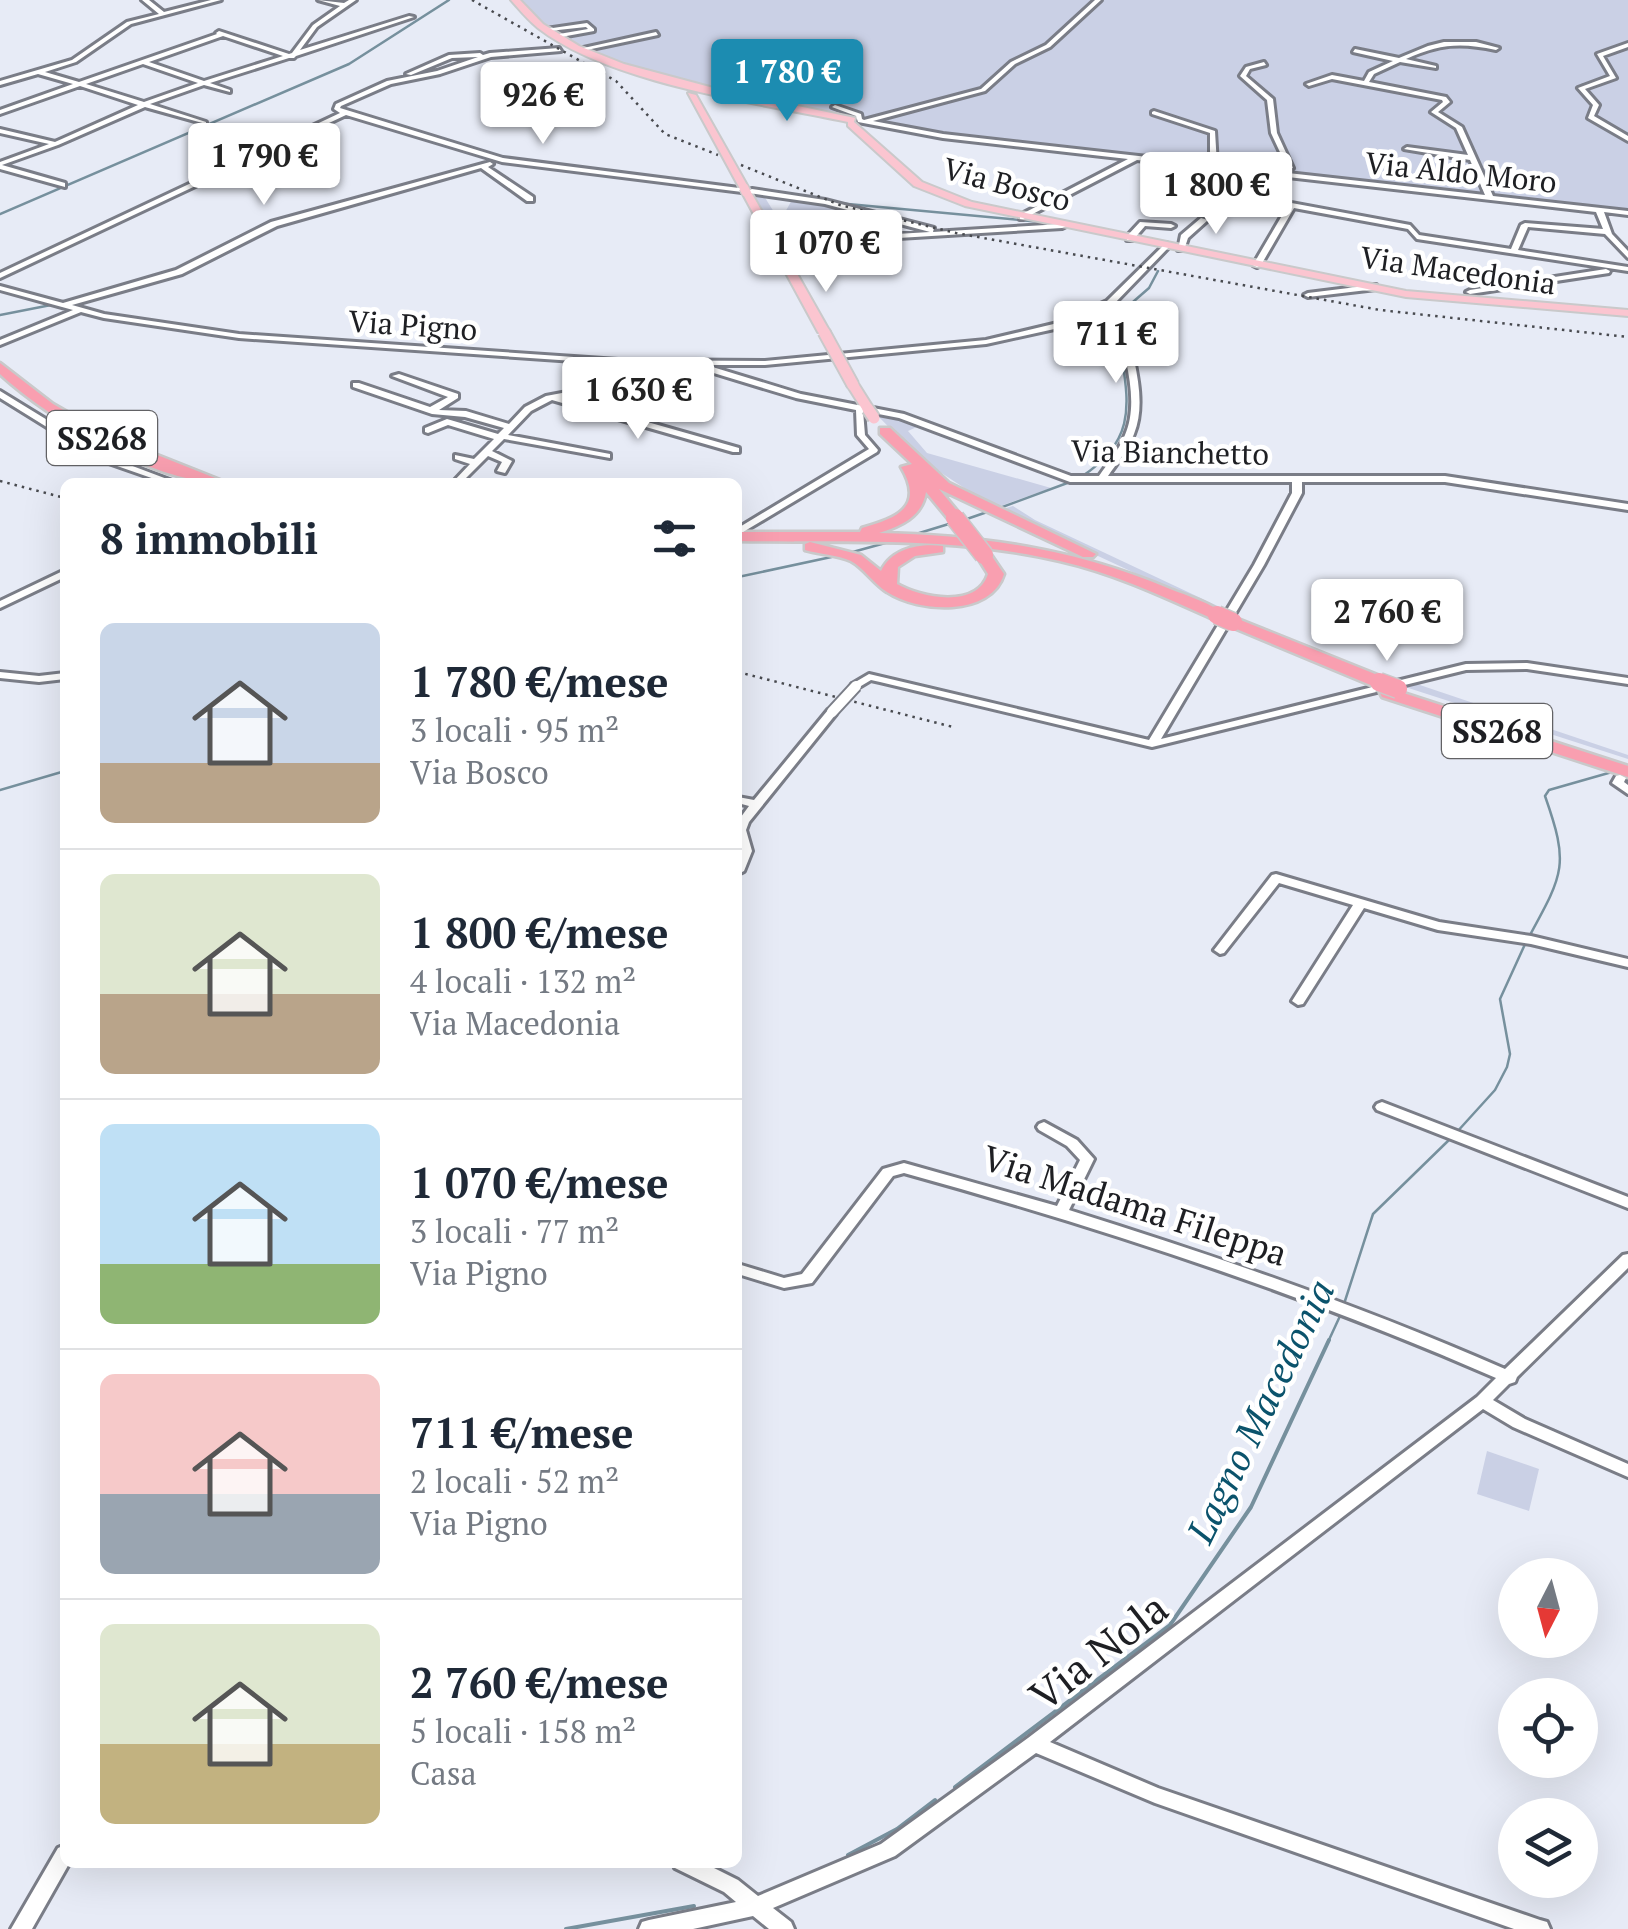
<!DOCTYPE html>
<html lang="it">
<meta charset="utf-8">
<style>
body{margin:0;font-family:"PT Serif",serif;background:#f6f6f7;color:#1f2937;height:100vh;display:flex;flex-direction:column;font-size:38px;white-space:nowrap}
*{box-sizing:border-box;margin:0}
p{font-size:32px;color:#747a83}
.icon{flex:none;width:55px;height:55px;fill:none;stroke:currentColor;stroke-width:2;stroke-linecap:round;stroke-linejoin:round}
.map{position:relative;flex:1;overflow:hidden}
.drawer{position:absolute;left:60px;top:478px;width:682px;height:1390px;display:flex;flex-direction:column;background:#fff;border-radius:15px;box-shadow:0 10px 40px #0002}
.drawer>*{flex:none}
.needle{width:65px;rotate:186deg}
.fabs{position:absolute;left:1498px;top:1558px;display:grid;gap:20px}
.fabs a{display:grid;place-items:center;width:100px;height:100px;border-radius:50%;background:#fff;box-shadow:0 10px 40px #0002;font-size:50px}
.price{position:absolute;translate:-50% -85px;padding:0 22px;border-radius:10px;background:#fff;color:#222;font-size:32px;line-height:65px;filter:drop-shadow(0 2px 5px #0008)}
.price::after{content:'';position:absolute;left:50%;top:60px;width:30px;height:22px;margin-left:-15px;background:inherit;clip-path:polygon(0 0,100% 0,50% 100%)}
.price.current{background:#1c8cb1;color:#fff}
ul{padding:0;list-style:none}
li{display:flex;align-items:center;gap:30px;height:250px;padding:0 40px}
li+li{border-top:2px solid #e0e1e3}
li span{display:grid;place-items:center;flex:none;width:280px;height:200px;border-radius:15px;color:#555}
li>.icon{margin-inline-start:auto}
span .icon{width:120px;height:120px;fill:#fffc;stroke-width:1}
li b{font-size:42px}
h2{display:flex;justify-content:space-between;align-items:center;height:120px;padding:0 40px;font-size:42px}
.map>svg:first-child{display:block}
.green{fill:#cad0e5}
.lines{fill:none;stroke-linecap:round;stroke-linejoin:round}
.stream-far1{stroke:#76909d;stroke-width:2.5}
.stream{stroke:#76909d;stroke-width:4}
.minor-casing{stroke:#7a7d87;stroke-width:6}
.major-casing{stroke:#c9c9ca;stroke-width:4}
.highway-casing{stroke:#c9c9ca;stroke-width:5}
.minor{fill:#fff;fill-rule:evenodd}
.major{fill:#fbc5d0;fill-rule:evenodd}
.highway{fill:#f99fb0;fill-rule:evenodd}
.rail{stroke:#484a4f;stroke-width:2.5;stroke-dasharray:2.5 5;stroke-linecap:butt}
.minor-bridge-casing{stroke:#7a7d87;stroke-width:14;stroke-linecap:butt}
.major-bridge-far1-casing{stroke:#c9c9ca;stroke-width:11;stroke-linecap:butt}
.major-bridge-casing{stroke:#c9c9ca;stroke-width:15;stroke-linecap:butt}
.highway-bridge-casing{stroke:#c9c9ca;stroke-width:21;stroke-linecap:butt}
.minor-bridge{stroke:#fff;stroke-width:10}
.major-bridge-far1{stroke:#fbc5d0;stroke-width:9}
.major-bridge{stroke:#fbc5d0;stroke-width:11}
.highway-bridge{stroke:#f99fb0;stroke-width:18}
.labels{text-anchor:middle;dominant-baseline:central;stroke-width:9;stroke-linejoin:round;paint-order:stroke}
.far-street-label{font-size:30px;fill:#1e1f23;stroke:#fff}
.shield{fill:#fff;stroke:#626265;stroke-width:2.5}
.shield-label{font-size:32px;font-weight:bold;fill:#1e1f23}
.street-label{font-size:35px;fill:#1e1f23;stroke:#fff}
.water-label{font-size:38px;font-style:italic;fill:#0b536c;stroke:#fff}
.near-street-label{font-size:42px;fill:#1e1f23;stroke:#fff}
</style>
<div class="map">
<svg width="1628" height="1929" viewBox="0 0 1628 1929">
<rect width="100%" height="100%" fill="#e7ebf6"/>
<path class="green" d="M513,0H1628V214L848,123L610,64L524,16Z
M750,192L764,196L777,217L783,216L793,198L849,211L844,226L815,224L814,230L820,231L810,236L786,235V241H777Z
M877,415L921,425L908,431L927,453L1051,488L995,508L920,459Z
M1013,506L1035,520L1224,609L1221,613L999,510Z
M1408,681L1628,755V759L1396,684Z
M1487,1451L1539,1469L1529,1511L1477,1494Z"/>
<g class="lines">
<path class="stream-far1" d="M1582,85L1603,79
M612,176L694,186
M837,203L1041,222
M0,214L349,64L449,0
M89,300L167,278
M0,315L51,305
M1081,477C1151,431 1120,385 1118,315L1149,288L1158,271
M997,509L1070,482
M964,520L990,511
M916,534L952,523
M849,553L889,542
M738,577L836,556
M0,790L65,771
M1530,935C1564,873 1569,864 1545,796L1549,790L1612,772
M1456,1133L1495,1090L1507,1067L1510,1054L1500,999L1526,942
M1344,1304L1373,1214L1450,1139
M1328,1342L1340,1316"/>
<path class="stream" d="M955,1787L1170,1625L1251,1507L1329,1340
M848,1855L897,1829L935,1800
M566,1929L694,1906"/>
<defs>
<path id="minor" d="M142,0H149L164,12L211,0H221L131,24L76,62L45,72L79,82L217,34L216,33L219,31L289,54L292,53L313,25L340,6L318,0L344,3L349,0H356L317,27L300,50L409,16L414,17L296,56L294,58H289L210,83L230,90V92L204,85L150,104L206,122V124L145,107L58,145L2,165L65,183V187L0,169V162L49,144L0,133V129L55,142L138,105L80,86L0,114V110L73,84L38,74L0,85V81L72,60L127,22L159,14ZM223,36L283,56L204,81L149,62ZM143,64L198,83L144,102L86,84Z
M1095,0H1101L1050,47L1015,64L985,91L873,121L943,134L1210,164V133L1152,114V112L1154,111L1215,131L1217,165L1485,195L1470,160L1404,149L1407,147L1468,155L1456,128L1431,112L1443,102L1442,100L1332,79L1309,86L1306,84L1332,75L1364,81L1369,72L1393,61L1353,52L1355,49L1399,58L1428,46L1444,42H1476L1499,48L1496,50C1460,42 1439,44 1406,59L1436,66V68L1400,62L1374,74L1369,82L1446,97L1450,102L1438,112L1462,127L1493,196L1628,211V215L1604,212L1612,234L1628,251V258L1605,234L1528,227L1518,250L1628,267V271L1417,239L1408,229L1294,208L1261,265L1257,267L1253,265L1287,207L1261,202V198H1264L1410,225L1419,235L1511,249L1521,225L1525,223L1603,229L1596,212L1137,160L1023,219H1020V215L1128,159L943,138L858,122L856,116L832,107L835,105L861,114L862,119L864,120L981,89L1011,62L1046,45Z
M587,23L594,29V31L561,37L559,34L588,29L586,27L549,31L546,29Z
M656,32L658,35L582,51L579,49Z
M1628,43V47L1603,56L1616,78L1585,89L1599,105L1594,116L1628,136V141L1588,118L1593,105L1578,88L1610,76L1597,54Z
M559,48L561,51L491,57L440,74L391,84L341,106L340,108L503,158L739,188H742V192L502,162L346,115L0,278V273L340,113L334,109L336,104L387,81L437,71L478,57L452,58L411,75L406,74L449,55L480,53L483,55L490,53Z
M1264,62L1266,65L1250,69L1246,76L1273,99L1277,133L1293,168L1279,169L1276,167L1286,165L1271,133L1267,100L1240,76L1246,67Z
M490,162L493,164L488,167L533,197V201H527L481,168L277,226L182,274L72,305L104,314L239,334L618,360L765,361L986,340L1062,322L1107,301L1166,243L1170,245L1169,247L1113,305L1068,326L986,344L765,365H706L801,394L904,414L1071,476H1099C1108,463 1119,450 1125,435C1140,400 1124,358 1118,322L1114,321L1083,324L1079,322L1083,320L1115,316L1126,321C1132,357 1148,399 1134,434C1128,450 1117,463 1108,476H1445L1628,504V510L1445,482H1302V493L1264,565L1161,739L1466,664L1527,663L1628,678V684L1527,669L1466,670L1152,747L880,682L871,680L856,689L851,686L852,684L869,674L1149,740L1254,565L1292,493V482H1070L899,418L863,411L865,435L878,450L877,452L738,535V528L869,449L857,435L856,410L796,398L707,371L591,393L639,408L664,411L665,413L661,416L638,414L581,395L563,398L739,448V452H733L552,400L531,411L508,435L610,454V458L504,439L492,451L512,461L505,473L497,471L502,462L488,456L462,482H453L470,464L455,459V455L474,459L494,439L448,425L428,433L425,432V428L447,419L498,434L504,428L465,417L432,414L353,387V383H359L430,407L448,397L392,376L399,374L458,394V398L439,410L466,411L509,424L525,407L546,396L700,367L702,365L618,364L239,338L104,318L81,312L0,345V340L73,310L0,290V286L63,303L176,270L271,222Z
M752,189L825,200L934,228L933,232L1062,224L1066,226L1062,228L849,241L845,239L846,237L930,232L825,204L749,193L748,191Z
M1201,218L1208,220L1188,238L1184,250H1178L1181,235Z
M1140,222L1171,224L1175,226L1171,228L1145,226L1133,240H1127V236Z
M1606,269L1610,271L1609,273L1470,294L1466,292L1470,290Z
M1373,285H1376V289L1308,297L1304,295L1308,293Z
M0,391L106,456L175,482H163L100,460L0,398Z
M65,570V577L0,608V601Z
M0,672L39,676L65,673V679L39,682L0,678Z
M832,709L836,710L837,712L836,714L749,822L746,830L752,851L744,871L738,874V858L740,851L738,842V821L749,806L738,803V797L754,800L828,710Z
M1620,775L1626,778L1624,782L1628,785V794L1612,783L1616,776Z
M1276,874L1439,922L1531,936L1628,959V967L1531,944L1438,930L1364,908L1303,1004L1298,1005L1292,1001L1353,905L1279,883L1224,953L1220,954L1214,950L1272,875Z
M1382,1102L1628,1197V1208L1377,1110L1375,1107L1377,1104Z
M1044,1122L1077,1140L1094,1159L1069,1210C1217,1256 1363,1307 1505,1369L1623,1255L1628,1254V1268L1517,1377L1515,1382L1509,1384L1493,1400L1525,1419L1628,1464V1477L1513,1427L1483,1409L1050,1742L1158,1788L1540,1920L1547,1922L1550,1929H1514L1155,1803L1036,1753L895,1856L773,1908L791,1922L794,1929H769L753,1916L693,1929H639L642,1922L649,1920L736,1902L724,1892L675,1868L673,1862H702L738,1880L758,1896L881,1844L1028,1738L1477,1397L1496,1378C1304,1294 1106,1229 904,1173L893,1176L812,1283L784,1288L738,1274V1264L784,1278L802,1274L883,1169L904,1163L1057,1206L1080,1160L1067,1146L1039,1130L1037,1127L1039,1124Z
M65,1845V1862H70L32,1929H11L58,1848Z"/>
<path id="major" d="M511,0H520L543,24L579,46L624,64L721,90L855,118L854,122L922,182L972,202L1406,291L1628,310V316L1406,297L965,206L914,186L848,126V122C759,103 610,84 538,28C528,20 519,9 511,0Z
M688,93L696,95L830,332L828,334L818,332Z
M849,382H857L874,409L872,412H864L847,385Z"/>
<path id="highway" d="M0,363L53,404L107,435L225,482C158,486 49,419 0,374Z
M880,428H890L949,483L1096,554L1093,557H1083L939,489L963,518L960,521H950L926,492C922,517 901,526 879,533C980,535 1076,549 1170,589C1188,596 1211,603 1225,615L1223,618H1211C1162,596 1113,573 1060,561C954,536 845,543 738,541V532H860L862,528C897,518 925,507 901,467L912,464L880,434Z
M810,542L861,555L881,571C892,548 920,543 943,546V552L915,556L898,567L897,584C921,598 977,609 988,574L976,555L984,550L989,552L1004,574C991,617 919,613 887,592C874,584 864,568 851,561C838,555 819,554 805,550V544Z
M1233,617L1385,678L1387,682L1379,687L1373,686L1227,625V619Z
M1388,688L1628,766V777L1382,697L1380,693Z"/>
</defs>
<use href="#minor" class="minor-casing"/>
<use href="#major" class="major-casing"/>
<use href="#highway" class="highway-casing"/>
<use href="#minor" class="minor"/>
<use href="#major" class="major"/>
<use href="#highway" class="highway"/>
<path class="rail" d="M472,0L616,81L665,134L718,155
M741,165L840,205L956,233L1380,310L1628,337
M0,481L65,498
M738,672L953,727"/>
<defs>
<path id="minor-bridge" d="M832,712L856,686"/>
<path id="major-bridge-far1" d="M744,188L746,192"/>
<path id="major-bridge" d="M824,332L853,385
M868,409L874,418"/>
<path id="highway-bridge" d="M955,518L984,555
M1217,615L1233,622
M1379,682L1398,689"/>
</defs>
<use href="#minor-bridge" class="minor-bridge-casing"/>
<use href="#major-bridge-far1" class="major-bridge-far1-casing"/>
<use href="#major-bridge" class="major-bridge-casing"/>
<use href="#highway-bridge" class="highway-bridge-casing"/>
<use href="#minor-bridge" class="minor-bridge"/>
<use href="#major-bridge-far1" class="major-bridge-far1"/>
<use href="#major-bridge" class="major-bridge"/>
<use href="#highway-bridge" class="highway-bridge"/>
</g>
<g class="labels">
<g class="far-street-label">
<text transform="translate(1461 172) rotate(6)">Via Aldo Moro</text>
<text transform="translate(1007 184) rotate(15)">Via Bosco</text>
<text transform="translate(1458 270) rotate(8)">Via Macedonia</text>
<text transform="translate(413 325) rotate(4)">Via Pigno</text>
<text transform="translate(1170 452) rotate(1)">Via Bianchetto</text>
</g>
<g class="shield">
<rect x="47" y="411" width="110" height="54" rx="8"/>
<rect x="1442" y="704" width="110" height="54" rx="8"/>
</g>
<g class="shield-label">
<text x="102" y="438">SS268</text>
<text x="1497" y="731">SS268</text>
</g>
<g class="street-label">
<text transform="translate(1135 1205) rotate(18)">Via Madama Fileppa</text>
</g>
<g class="water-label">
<text transform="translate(1260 1411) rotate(-64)">Lagno Macedonia</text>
</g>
<g class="near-street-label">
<text transform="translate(1098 1651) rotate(-38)">Via Nola</text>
</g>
</g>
</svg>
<div class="fabs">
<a><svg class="needle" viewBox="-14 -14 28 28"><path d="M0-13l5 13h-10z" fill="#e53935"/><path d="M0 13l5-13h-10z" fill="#747a83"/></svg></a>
<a><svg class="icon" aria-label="locate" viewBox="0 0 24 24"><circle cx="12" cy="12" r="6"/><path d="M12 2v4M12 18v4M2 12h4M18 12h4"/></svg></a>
<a><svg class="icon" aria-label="layers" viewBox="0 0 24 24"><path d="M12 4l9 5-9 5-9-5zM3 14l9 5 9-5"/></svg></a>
</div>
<b class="price current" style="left:787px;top:124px">1 780 €</b>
<b class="price" style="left:543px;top:147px">926 €</b>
<b class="price" style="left:264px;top:208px">1 790 €</b>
<b class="price" style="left:1216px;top:237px">1 800 €</b>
<b class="price" style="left:826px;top:295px">1 070 €</b>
<b class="price" style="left:1116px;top:386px">711 €</b>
<b class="price" style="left:638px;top:442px">1 630 €</b>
<b class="price" style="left:1387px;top:664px">2 760 €</b>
<section class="drawer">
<h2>8 immobili<svg class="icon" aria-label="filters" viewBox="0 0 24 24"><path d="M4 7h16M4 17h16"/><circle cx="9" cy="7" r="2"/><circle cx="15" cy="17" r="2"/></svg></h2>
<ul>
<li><span style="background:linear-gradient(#c9d6e8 70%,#b9a48a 0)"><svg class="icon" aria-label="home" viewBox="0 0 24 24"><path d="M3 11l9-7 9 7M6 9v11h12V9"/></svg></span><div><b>1 780 €/mese</b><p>3 locali · 95 m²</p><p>Via Bosco</p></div></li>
<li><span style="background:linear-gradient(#dfe7d0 60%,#b9a48a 0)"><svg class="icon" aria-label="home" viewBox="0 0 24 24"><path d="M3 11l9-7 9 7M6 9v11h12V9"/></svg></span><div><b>1 800 €/mese</b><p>4 locali · 132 m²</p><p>Via Macedonia</p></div></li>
<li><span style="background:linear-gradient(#bfe0f5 70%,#8fb573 0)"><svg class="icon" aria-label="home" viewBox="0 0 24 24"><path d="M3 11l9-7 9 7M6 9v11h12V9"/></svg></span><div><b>1 070 €/mese</b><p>3 locali · 77 m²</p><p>Via Pigno</p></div></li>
<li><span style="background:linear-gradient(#f6c9c9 60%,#9aa5b1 0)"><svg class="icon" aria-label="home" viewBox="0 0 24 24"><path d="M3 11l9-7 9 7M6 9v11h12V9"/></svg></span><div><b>711 €/mese</b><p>2 locali · 52 m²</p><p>Via Pigno</p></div></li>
<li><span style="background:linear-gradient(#dfe7d0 60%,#c2b280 0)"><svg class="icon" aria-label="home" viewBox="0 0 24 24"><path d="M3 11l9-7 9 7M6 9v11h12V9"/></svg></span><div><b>2 760 €/mese</b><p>5 locali · 158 m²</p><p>Casa</p></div></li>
</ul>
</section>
</div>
